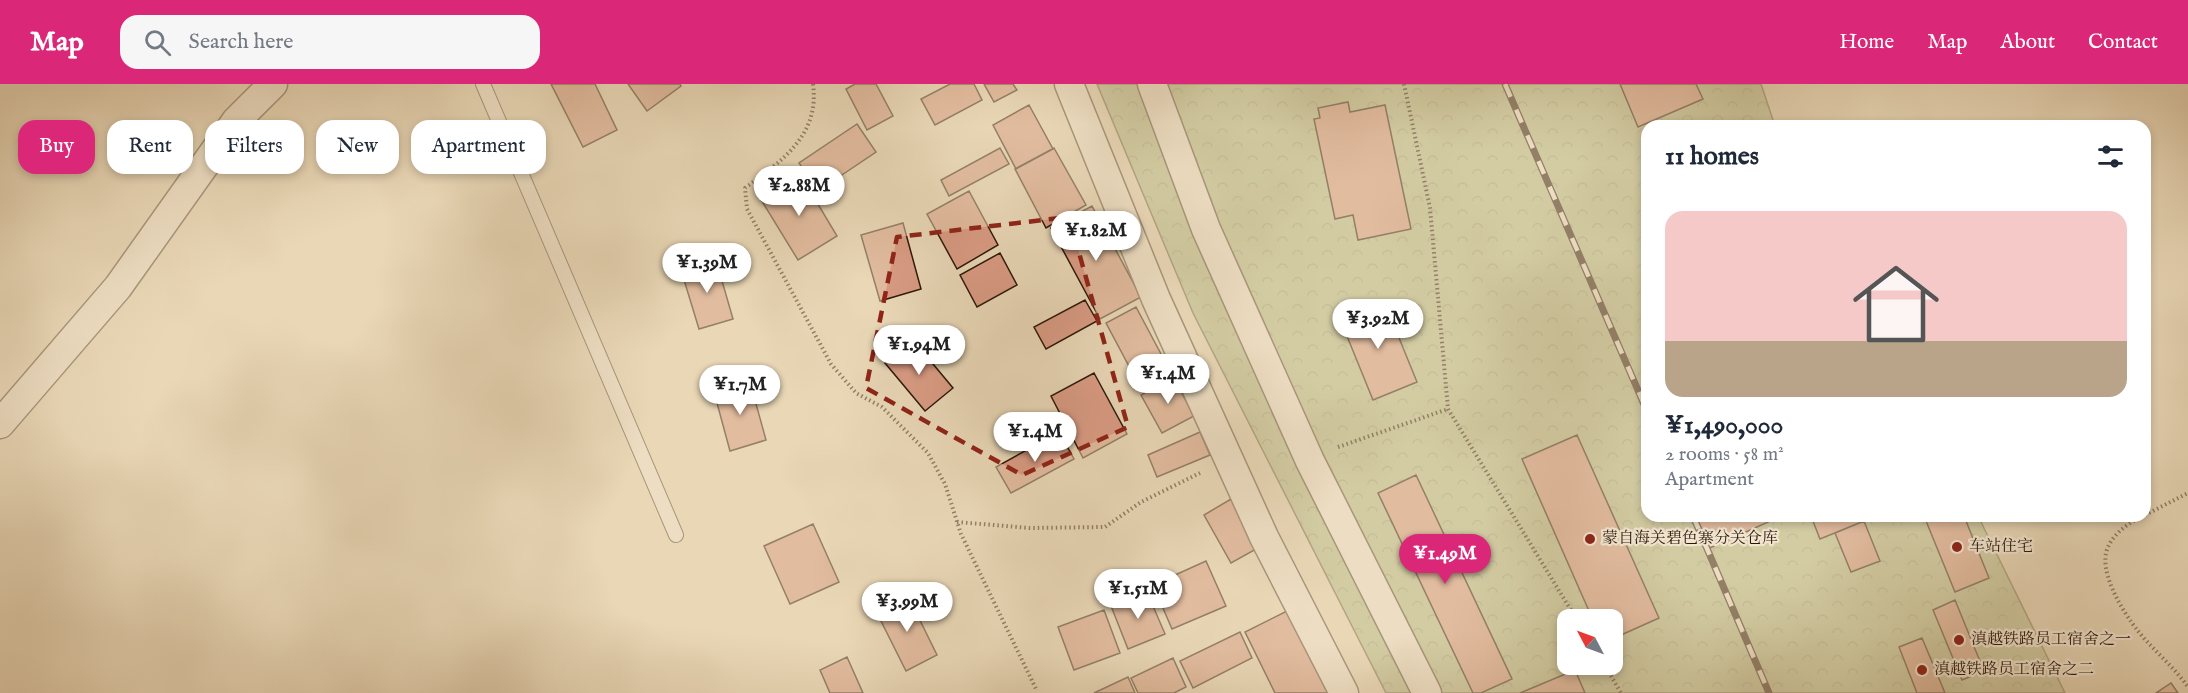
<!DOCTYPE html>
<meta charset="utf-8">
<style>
body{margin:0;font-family:"IM FELL English","Noto Serif SC",serif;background:#f6f6f7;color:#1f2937;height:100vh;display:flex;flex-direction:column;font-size:22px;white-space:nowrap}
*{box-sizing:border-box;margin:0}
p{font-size:20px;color:#747a83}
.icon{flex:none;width:33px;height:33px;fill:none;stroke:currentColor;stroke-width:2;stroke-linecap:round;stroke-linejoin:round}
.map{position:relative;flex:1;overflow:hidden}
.drawer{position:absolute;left:1641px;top:36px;width:510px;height:402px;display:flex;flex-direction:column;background:#fff;border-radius:18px;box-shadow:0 3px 9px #0003}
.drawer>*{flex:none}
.hud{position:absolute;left:18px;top:36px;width:570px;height:54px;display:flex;gap:12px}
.needle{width:39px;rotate:311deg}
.buttons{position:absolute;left:1557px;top:525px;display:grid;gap:12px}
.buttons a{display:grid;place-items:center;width:66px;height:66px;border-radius:12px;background:#fff;box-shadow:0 3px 9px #0003;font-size:30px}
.price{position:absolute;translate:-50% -51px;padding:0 14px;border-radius:21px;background:#fff;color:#222;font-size:20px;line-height:39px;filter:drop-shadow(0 2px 3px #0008)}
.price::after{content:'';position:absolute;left:50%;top:36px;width:18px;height:14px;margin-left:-9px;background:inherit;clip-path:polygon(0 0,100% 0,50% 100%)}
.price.selected{background:#db2777;color:#fff}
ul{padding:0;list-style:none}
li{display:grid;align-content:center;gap:12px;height:318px;padding:0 24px}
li+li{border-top:2px solid #e0e1e3}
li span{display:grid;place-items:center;height:186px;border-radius:18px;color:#555}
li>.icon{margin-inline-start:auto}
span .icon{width:108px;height:108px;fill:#fffc;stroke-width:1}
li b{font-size:26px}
h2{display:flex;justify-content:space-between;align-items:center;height:72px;padding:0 24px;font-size:26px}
.tag{padding:0 21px;border-radius:18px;background:#fff;box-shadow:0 3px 9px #0003;font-size:21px;line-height:54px}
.tag.selected{background:#db2777;color:#fff}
header{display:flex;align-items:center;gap:36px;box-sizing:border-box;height:84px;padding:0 30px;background:#db2777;color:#fff}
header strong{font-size:28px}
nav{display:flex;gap:33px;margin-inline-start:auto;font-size:21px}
.search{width:420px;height:54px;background:#f6f6f7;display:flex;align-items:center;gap:15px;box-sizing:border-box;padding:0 21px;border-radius:18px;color:#747a83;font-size:22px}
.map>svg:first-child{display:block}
.forest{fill:url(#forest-crowns);stroke:#726b4a;stroke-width:1.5;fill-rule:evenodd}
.building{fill:#d99b84;stroke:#2c1808;stroke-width:1.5}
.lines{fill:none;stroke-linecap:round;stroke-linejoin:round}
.service-casing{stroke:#5b4834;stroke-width:16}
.minor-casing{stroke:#5b4834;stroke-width:31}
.path{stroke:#2c1808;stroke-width:4;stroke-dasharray:1.5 3;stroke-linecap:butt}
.service{stroke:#f1e5d0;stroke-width:14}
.minor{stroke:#f1e5d0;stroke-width:28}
.rail-casing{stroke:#2c1808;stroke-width:7}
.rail{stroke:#f1e5d0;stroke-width:4.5;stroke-dasharray:14;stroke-linecap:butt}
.marked{fill:none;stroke:#8f2418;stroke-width:4.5;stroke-dasharray:12 8;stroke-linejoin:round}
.poi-dot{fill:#8f2418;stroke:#f1e5d0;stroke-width:2}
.labels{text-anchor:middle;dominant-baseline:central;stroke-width:4.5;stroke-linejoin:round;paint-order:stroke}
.poi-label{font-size:16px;fill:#2c1808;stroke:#f1e5d0;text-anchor:start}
</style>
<header>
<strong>Map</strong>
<div class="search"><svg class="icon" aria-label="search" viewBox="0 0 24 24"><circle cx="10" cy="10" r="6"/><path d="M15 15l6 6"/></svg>Search here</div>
<nav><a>Home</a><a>Map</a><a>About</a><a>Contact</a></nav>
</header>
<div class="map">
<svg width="2188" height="609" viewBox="0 0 2188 609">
<defs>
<pattern id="forest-crowns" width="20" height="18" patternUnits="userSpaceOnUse" patternTransform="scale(1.5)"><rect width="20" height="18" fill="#b9be8d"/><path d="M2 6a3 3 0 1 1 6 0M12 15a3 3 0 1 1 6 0" fill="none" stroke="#9fa378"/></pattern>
</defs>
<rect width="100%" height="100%" fill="#e9d7b7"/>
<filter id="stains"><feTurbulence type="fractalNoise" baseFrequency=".00333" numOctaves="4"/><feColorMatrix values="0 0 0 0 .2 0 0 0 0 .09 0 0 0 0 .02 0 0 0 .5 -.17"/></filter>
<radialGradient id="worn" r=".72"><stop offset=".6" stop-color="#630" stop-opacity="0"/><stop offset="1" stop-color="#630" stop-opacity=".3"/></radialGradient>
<path class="forest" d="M1097,0H1761L1775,42H1647V432H1978L2065,609H1386L1193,229ZM1568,536H1612V580H1568Z"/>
<path class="building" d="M551,0H595L617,46L583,63Z
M628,0H680L681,2L647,27Z
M855,0H876L893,32L867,46L846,5Z
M950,0H974L982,16L935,41L921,15Z
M984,0H1013L1017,6L994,18Z
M1620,0H1696L1703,15L1638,43Z
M1348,18L1350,28L1385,21L1411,145L1358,156L1353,131L1335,135L1314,35L1320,34L1318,24Z
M1029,21L1053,65L1016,85L993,41Z
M857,40L876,68L818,107L799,79Z
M1000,64L1009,80L949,112L941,96Z
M1054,64L1086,121L1046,144L1015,85Z
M800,90L837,152L798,176L760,114Z
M969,107L998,161L957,185L927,130Z
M1092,122L1141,213L1100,235L1051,144Z
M903,139L921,205L880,217L861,151Z
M1000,169L1017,201L977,223L960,191Z
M716,176L733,235L699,245L681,186Z
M1085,216L1097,237L1046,265L1034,243Z
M1384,217L1417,298L1373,316L1340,235Z
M1136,223L1169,285L1139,301L1106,239Z
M913,256L953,304L925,327L885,279Z
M1094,289L1127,350L1083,374L1051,312Z
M1173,293L1194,332L1162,349L1141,311Z
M750,298L766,356L730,367L714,308Z
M1059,348L1074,375L1011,409L996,383Z
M1200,348L1210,371L1157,393L1148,371Z
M1577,351L1659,534L1612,555V536H1593L1522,375Z
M1416,391L1512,595L1481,609H1473L1378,409Z
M1231,415L1258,464L1231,479L1204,431Z
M1696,432H1773L1775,435L1710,464Z
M1811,432H1862L1864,437L1820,455Z
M1924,432H1964L1989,494L1955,508Z
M1864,437L1880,477L1851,488L1835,449Z
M813,440L839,498L790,520L764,462Z
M1206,477L1226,522L1172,545L1153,501Z
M1147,508L1165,550L1128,565L1111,522Z
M908,512L937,571L906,587L876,527Z
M1955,516L1984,587L1962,596L1933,526Z
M1104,526L1120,569L1074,586L1058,543Z
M1289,526L1329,609H1275L1245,548Z
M1240,548L1252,574L1193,604L1180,577Z
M1922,554L1945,609H1917L1899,563Z
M847,573L863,609H830L820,586Z
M1173,574L1186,603L1174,609H1138L1131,594Z
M1575,586L1585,609H1520Z
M1128,593L1135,609H1094Z
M2171,599L2178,609H2156Z"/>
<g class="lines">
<defs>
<path id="service" d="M483,0L676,451"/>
<path id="minor" d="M1069,0L1156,215L1264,453L1344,609
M1152,0L1206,145L1310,377L1427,609
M0,340L118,203L236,37L273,0"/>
</defs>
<use href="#service" class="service-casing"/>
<use href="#minor" class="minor-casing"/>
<path class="path" d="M813,0C820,51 782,77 745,104L747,125L831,280L856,309L882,323L928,369L945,400L961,450L1037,607
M1404,0L1430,124L1448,325L1577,536
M1338,363L1448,325
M2145,431L2188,409
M2142,432C2129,439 2115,448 2108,463C2097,487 2123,528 2138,547C2154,567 2174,583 2188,603
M957,438L1029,444L1105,443L1141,418L1200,389
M1604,580L1621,609"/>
<use href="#service" class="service"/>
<use href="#minor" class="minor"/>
<defs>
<path id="rail" d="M1505,0L1647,327
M1693,432L1769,609"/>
</defs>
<use href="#rail" class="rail-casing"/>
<use href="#rail" class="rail"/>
</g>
<path d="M0 0H2188V609H0ZM1069,133L1128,343L1022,391L866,304L897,153Z" fill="#e9d7b7" fill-opacity=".55" fill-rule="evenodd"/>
<path class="marked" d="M1069,133L1128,343L1022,391L866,304L897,153Z"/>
<g class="poi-dot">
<circle cx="1590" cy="455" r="6"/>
<circle cx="1957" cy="463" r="6"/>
<circle cx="1959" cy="556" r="6"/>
<circle cx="1922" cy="586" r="6"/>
</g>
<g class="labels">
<g class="poi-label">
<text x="1602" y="455">蒙自海关碧色寨分关仓库</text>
<text x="1969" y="463">车站住宅</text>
<text x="1971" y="556">滇越铁路员工宿舍之一</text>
<text x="1934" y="586">滇越铁路员工宿舍之二</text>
</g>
</g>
<rect width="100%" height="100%" filter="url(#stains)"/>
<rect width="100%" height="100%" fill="url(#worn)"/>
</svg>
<div class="buttons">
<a><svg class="needle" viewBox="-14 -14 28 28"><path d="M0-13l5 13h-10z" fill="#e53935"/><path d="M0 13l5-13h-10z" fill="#747a83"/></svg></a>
</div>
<b class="price" style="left:799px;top:133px">¥2.88M</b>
<b class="price" style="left:1096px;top:178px">¥1.82M</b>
<b class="price" style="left:707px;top:210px">¥1.39M</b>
<b class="price" style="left:1378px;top:266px">¥3.92M</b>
<b class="price" style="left:919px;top:292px">¥1.94M</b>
<b class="price" style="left:1168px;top:321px">¥1.4M</b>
<b class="price" style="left:740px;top:332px">¥1.7M</b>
<b class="price" style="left:1035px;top:379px">¥1.4M</b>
<b class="price selected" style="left:1445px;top:501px">¥1.49M</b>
<b class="price" style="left:1138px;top:536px">¥1.51M</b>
<b class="price" style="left:907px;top:549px">¥3.99M</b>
<div class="hud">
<a class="tag selected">Buy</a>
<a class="tag">Rent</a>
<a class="tag">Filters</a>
<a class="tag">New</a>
<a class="tag">Apartment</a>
</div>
<section class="drawer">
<h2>11 homes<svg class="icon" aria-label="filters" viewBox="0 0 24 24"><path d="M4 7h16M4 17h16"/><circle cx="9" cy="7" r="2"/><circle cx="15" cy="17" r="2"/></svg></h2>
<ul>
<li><span style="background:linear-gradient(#f6c9c9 70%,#b9a48a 0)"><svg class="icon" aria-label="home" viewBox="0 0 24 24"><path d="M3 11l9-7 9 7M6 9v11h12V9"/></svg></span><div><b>¥1,490,000</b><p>2 rooms · 58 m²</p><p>Apartment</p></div></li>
</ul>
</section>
</div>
